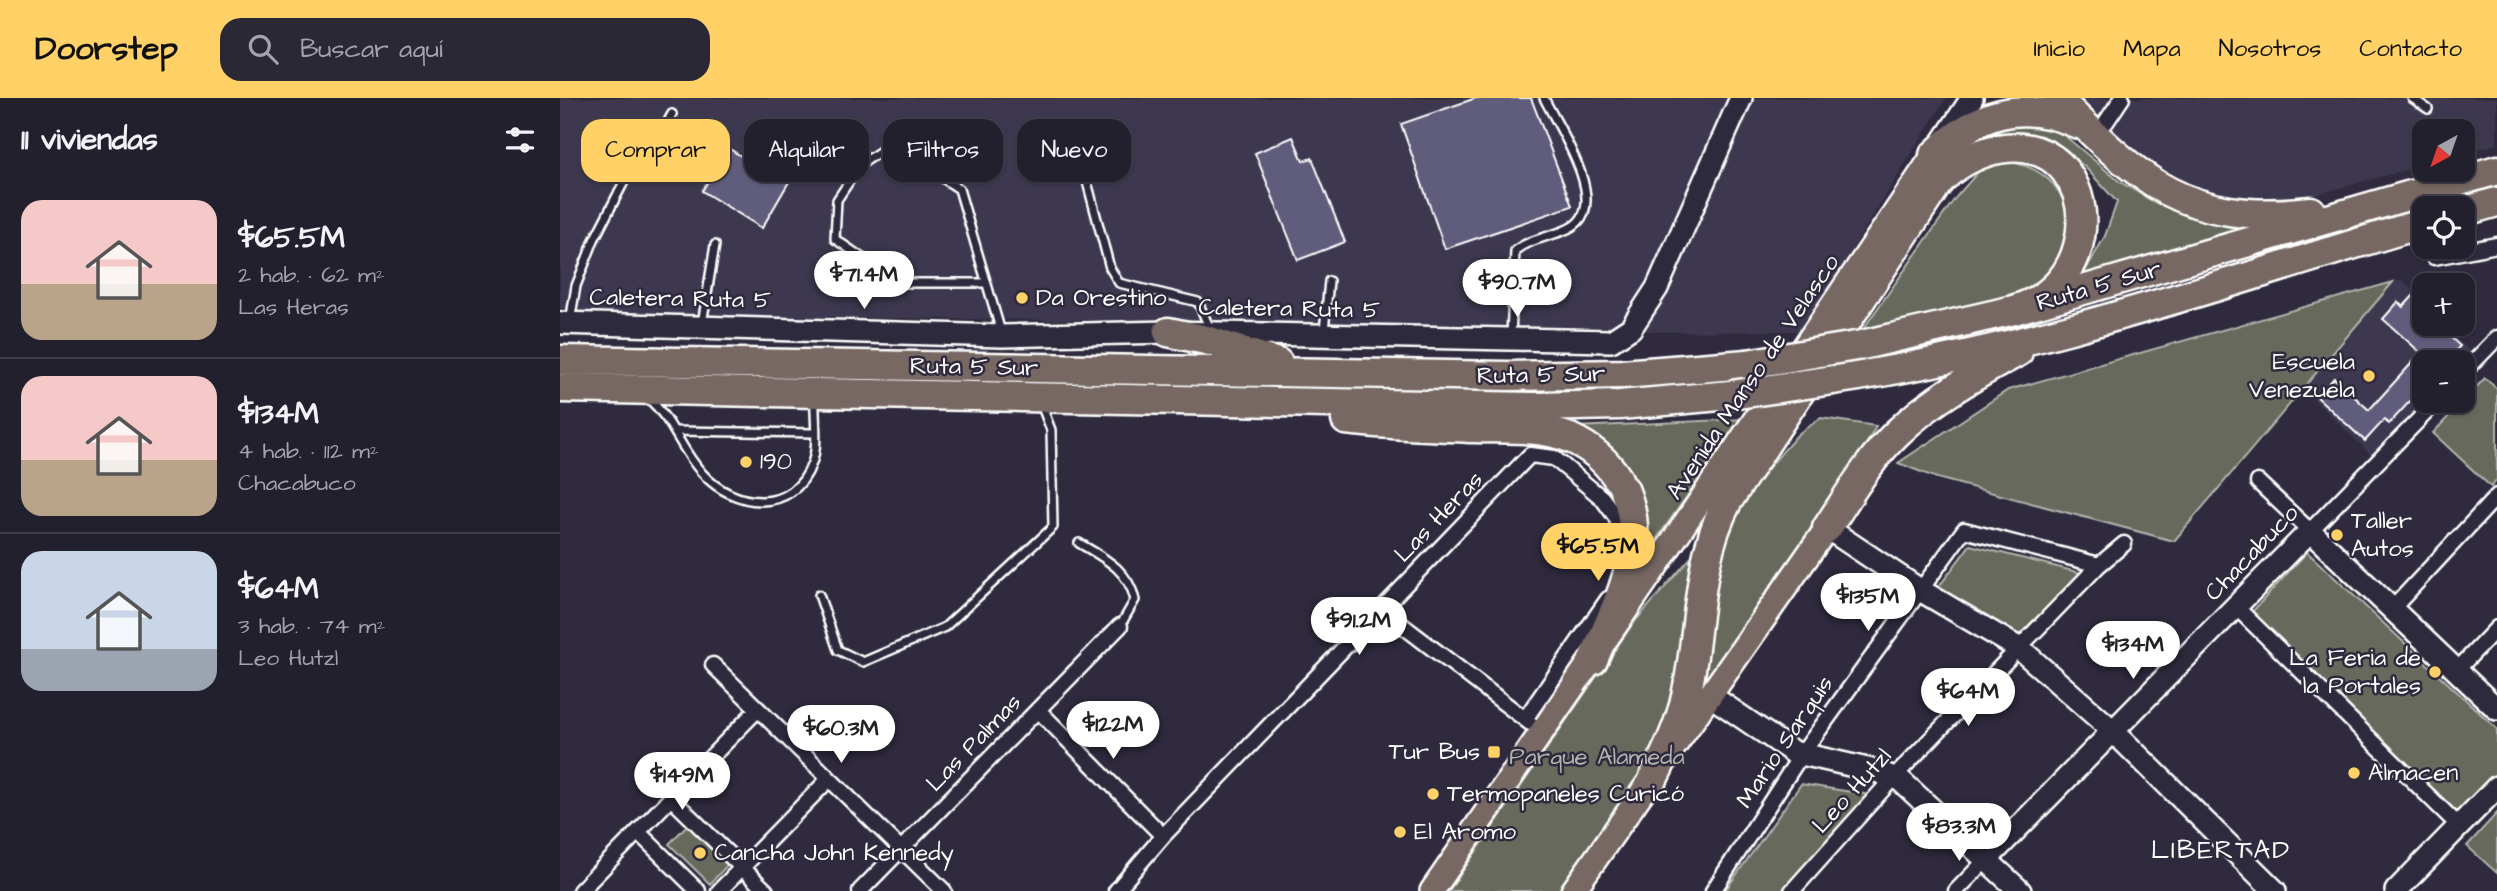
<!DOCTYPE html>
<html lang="es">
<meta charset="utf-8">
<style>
body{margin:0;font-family:"Architects Daughter",sans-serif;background:#2b2836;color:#f1f3f6;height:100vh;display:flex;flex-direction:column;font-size:26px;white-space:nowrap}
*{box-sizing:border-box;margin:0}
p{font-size:23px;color:#a3a3aa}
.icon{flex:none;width:38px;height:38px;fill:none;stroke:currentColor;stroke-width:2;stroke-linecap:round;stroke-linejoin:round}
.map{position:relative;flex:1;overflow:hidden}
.panel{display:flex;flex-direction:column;background:#23202e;width:560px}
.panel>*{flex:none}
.hud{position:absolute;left:21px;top:21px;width:665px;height:63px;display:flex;gap:14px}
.needle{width:46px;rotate:220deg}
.buttons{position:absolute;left:1852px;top:21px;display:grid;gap:14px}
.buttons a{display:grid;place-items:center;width:63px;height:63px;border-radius:14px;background:#23202e;box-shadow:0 2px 5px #0004,0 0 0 2px #403e4a;font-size:35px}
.price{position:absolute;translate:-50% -60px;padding:0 16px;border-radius:24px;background:#fff;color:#222;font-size:23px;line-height:46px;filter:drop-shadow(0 2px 4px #0008)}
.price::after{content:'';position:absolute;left:50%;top:42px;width:21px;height:16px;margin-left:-10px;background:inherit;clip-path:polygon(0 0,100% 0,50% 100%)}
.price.selected{background:#ffd166;color:#111}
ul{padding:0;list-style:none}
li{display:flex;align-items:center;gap:21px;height:175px;padding:0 21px}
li+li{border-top:2px solid #403e4a}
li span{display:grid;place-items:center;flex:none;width:196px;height:140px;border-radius:21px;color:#555}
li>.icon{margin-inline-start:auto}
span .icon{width:84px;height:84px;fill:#fffc;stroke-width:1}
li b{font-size:30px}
h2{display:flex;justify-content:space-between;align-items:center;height:84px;padding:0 21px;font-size:30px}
.pill{padding:0 24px;border-radius:21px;background:#23202e;box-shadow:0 2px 5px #0004,0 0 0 2px #403e4a;font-size:24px;line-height:63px}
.pill.selected{background:#ffd166;color:#111}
header{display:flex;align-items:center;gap:42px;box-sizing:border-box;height:98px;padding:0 35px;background:#ffd166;color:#111}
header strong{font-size:33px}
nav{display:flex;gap:38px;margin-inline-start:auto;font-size:24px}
.search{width:490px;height:63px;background:#2b2836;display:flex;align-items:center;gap:18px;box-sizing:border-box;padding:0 24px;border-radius:21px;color:#a3a3aa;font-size:26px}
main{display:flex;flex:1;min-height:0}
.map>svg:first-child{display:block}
.built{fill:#3e3950}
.green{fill:#66695b;stroke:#b2b4ad;stroke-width:2}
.building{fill:#605d7b;stroke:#fff;stroke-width:2}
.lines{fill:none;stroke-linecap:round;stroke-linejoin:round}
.lane-casing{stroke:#fff;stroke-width:12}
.street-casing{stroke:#fff;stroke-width:19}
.secondary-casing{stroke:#fff;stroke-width:26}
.primary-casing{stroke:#fff;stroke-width:28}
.highway-casing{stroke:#fff;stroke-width:33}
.lane{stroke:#2f2a3d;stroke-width:7}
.street{stroke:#2f2a3d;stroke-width:14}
.secondary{stroke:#2f2a3d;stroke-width:21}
.primary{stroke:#776864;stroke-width:23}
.highway{stroke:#776864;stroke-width:28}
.highway-bridge-casing{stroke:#fff;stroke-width:33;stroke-linecap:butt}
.highway-bridge{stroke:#776864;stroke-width:28}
.poi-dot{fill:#ffd166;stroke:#2f2a3d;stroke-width:2.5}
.labels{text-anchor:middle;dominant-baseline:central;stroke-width:5;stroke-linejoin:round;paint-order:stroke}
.street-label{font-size:24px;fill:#fff;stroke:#2f2a3d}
.poi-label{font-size:24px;fill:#fff;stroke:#2f2a3d;text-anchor:start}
.park-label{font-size:24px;fill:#b2b4ad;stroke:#2f2a3d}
.neighbourhood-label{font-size:26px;letter-spacing:2px;fill:#fff;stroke:#2f2a3d}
</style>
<header>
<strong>Doorstep</strong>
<div class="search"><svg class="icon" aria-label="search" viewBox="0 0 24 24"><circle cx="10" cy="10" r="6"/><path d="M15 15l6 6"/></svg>Buscar aquí</div>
<nav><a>Inicio</a><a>Mapa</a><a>Nosotros</a><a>Contacto</a></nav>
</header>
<main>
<section class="panel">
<h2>11 viviendas<svg class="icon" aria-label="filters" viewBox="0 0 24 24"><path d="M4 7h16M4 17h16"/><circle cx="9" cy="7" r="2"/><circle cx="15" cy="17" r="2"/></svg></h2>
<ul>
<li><span style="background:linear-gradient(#f6c9c9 60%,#b9a48a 0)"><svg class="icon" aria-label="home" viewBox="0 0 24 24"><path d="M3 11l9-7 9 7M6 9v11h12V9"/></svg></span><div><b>$65.5M</b><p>2 hab. · 62 m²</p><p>Las Heras</p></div></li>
<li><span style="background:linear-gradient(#f6c9c9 60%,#b9a48a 0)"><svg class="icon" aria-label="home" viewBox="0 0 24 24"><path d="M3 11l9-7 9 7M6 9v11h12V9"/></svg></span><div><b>$134M</b><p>4 hab. · 112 m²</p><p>Chacabuco</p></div></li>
<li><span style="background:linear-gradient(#c9d6e8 70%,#9aa5b1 0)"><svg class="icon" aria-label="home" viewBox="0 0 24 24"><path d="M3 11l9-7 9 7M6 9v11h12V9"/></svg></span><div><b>$64M</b><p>3 hab. · 74 m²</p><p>Leo Hutzl</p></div></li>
</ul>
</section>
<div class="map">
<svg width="1937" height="793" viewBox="0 0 1937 793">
<rect width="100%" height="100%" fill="#2f2a3d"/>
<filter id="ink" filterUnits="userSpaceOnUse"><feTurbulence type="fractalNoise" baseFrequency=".0143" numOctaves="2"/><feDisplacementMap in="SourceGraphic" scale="14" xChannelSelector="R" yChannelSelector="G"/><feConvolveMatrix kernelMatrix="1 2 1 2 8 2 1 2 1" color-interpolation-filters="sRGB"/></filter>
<g filter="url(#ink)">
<path class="built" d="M0,0H1386L1241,233L1096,234L1055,229L0,216Z
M1513,0H1937V46L1902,56V33H1864V67L1725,105L1647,97L1593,73Z
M1842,182L1864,201V226H1891L1888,233L1910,253L1899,264H1864V301L1811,357L1743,291L1833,184Z"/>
<path class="green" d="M1458,16L1498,32L1560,84L1594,104L1633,120L1694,131L1523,177L1545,138L1557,104L1525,69L1493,44L1426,32Z
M1443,63C1518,71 1528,148 1471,190L1335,230L1301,234L1396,99L1418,74Z
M1833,184L1614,443L1377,380L1338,365L1448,292Z
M1925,280L1937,291V382L1931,389L1873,335Z
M1261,320L1316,328L1300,359L1000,793H889L1072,527L1238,336Z
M1183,321L1089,451C1090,385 1062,369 1017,329Z
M1410,447L1521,475L1460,541L1378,490Z
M1747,454L1937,631V675L1899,716L1691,515Z
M1241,686L1310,697L1222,793H1165Z
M1937,715V775L1907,748Z
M131,723L171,763L150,786L109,746Z"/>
<path class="building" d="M916,0H971L1012,108L885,151L841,26Z
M733,39L743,63L752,60L785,144L738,162L695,55Z
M168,50L194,66L196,61L230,82L202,130L142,93Z
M1855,196L1864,204V226H1890L1884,233L1900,248L1886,264H1864V288L1829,326L1824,322L1805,343L1757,299L1774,280L1809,312L1861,255L1823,221L1838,204L1843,209Z"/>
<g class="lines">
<defs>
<path id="lane" d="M1852,0L1868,11
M518,50L550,170L559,185L638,204L650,231
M426,185H339L275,141L277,102L300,67L331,46L399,91L441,234
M10,224L16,188L34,142L81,51L97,43L112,16
M142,226L155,147
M764,233L769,183
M951,238L955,153C972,138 1004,138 1018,124C1045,98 997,27 984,0
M89,301C114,324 120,351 142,375C173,410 233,418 252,365C259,347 254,320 255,301
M117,333L254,335
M519,445C544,460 568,471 575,502L560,528
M259,497L278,552L303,564L385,529L493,429L491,332L481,306"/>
<path id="street" d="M1546,24L1562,0
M1874,159L1937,147
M1902,276L1937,240
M1698,384L1750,433L1877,303
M1676,509L1899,728
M821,511L970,625
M1832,511L1937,398
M153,567L384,793
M1896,573L1937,530
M478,612L603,738
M965,621L1048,501
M111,700L206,793
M78,734L138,793
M20,793L198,611
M159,793L269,681
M300,793L560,528
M556,793L603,738L970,357L994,360L1042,400L1056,419L1063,440
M1153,793L1241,657L1404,432L1539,467
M1232,793L1334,679L1539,467L1564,446
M1396,793L1427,761"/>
<path id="secondary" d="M1384,42L1412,0
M0,225L442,238L608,234L1051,243L1071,230L1097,190L1181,0
M1267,430L1360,492L1460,551L1553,633L1715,793
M1151,598L1233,654L1316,673L1340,682L1460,793
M1427,761L1750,433L1937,611
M1836,793L1937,689"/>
<path id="primary" d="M872,793L1086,483L1374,57
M1013,793L1267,430"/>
<path id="highway" d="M1497,0C1581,84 1625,127 1751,113
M1374,57C1417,15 1461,0 1518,26
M1902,114L1937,104
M608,234L646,242L718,265
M1302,247L1454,212L1937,72
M0,262L949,278L1062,276L1187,266
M1273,282C1475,252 1669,183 1864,125
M0,290L975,309L1060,307L1171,297
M786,322C829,327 871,328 914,330C945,331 980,328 1010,340C1030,349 1046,362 1058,381
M1267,430C1289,397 1309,362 1337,335C1371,302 1417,276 1458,254
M1033,562C1056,507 1090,451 1064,391
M1094,679C1107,653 1120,627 1126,598C1141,533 1135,465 1167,404L1378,85C1407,51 1473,31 1506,74C1533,111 1523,167 1488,195C1478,203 1466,208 1454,212"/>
</defs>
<use href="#lane" class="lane-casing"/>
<use href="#street" class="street-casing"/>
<use href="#secondary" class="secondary-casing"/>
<use href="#primary" class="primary-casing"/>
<use href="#highway" class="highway-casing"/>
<use href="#lane" class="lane"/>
<use href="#street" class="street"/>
<use href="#secondary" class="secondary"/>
<use href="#primary" class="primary"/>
<use href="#highway" class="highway"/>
<defs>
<path id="highway-bridge" d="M1187,266L1302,247
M1171,297L1273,282"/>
</defs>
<use href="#highway-bridge" class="highway-bridge-casing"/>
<use href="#highway-bridge" class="highway-bridge"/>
</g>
</g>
<g class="poi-dot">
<circle cx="462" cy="200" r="7"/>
<circle cx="1809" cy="278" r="7"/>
<circle cx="186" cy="364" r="7"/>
<circle cx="1777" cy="437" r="7"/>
<circle cx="1875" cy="574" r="7"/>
<rect x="927" y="647" width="14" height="14" rx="3.5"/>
<circle cx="1794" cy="675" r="7"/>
<circle cx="873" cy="696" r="7"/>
<circle cx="840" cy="734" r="7"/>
<circle cx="140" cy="755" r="7"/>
</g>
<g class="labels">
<g class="street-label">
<text transform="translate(1539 188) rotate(-16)">Ruta 5 Sur</text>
<text transform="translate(120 201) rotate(1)">Caletera Ruta 5</text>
<text transform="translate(729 211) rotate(1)">Caletera Ruta 5</text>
<text transform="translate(414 269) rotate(1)">Ruta 5 Sur</text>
<text transform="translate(981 277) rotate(-1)">Ruta 5 Sur</text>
<text transform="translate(1193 279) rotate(-56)">Avenida Manso de Velasco</text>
<text transform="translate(879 419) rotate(-46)">Las Heras</text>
<text transform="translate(1692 455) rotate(-46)">Chacabuco</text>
<text transform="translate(1225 644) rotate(-56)">Mario Sarquis</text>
<text transform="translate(414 645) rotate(-46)">Las Palmas</text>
<text transform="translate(1292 693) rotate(-48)">Leo Hutzl</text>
</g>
<g class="poi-label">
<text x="476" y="200">Da Orestino</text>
<text x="1795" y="264" text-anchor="end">Escuela<tspan x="1795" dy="28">Venezuela</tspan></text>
<text x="200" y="364">190</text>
<text x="1791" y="423">Taller<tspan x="1791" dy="28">Autos</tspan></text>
<text x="1861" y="560" text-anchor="end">La Feria de<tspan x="1861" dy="28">la Portales</tspan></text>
<text x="920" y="654" text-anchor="end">Tur Bus</text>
<text x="1808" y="675">Almacen</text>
<text x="887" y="696">Termopaneles Curicó</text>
<text x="854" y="734">El Aromo</text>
<text x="154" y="755">Cancha John Kennedy</text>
</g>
<g class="park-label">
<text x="1037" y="659">Parque Alameda</text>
</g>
<g class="neighbourhood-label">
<text x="1661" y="752">LIBERTAD</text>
</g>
</g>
</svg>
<div class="buttons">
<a><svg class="needle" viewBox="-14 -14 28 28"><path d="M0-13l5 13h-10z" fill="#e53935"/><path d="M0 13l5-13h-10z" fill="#a3a3aa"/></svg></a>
<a><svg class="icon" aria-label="locate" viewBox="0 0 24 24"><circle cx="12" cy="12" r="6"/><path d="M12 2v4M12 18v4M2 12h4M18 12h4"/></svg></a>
<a>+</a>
<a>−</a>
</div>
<b class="price" style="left:304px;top:213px">$71.4M</b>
<b class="price" style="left:957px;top:221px">$90.7M</b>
<b class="price selected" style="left:1038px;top:485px">$65.5M</b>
<b class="price" style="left:1308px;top:535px">$135M</b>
<b class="price" style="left:799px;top:559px">$91.2M</b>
<b class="price" style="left:1573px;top:583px">$134M</b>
<b class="price" style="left:1408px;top:630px">$64M</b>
<b class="price" style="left:553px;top:663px">$122M</b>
<b class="price" style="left:281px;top:667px">$60.3M</b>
<b class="price" style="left:122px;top:714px">$149M</b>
<b class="price" style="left:1399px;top:765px">$83.3M</b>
<div class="hud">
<a class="pill selected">Comprar</a>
<a class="pill">Alquilar</a>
<a class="pill">Filtros</a>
<a class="pill">Nuevo</a>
</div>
</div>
</main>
